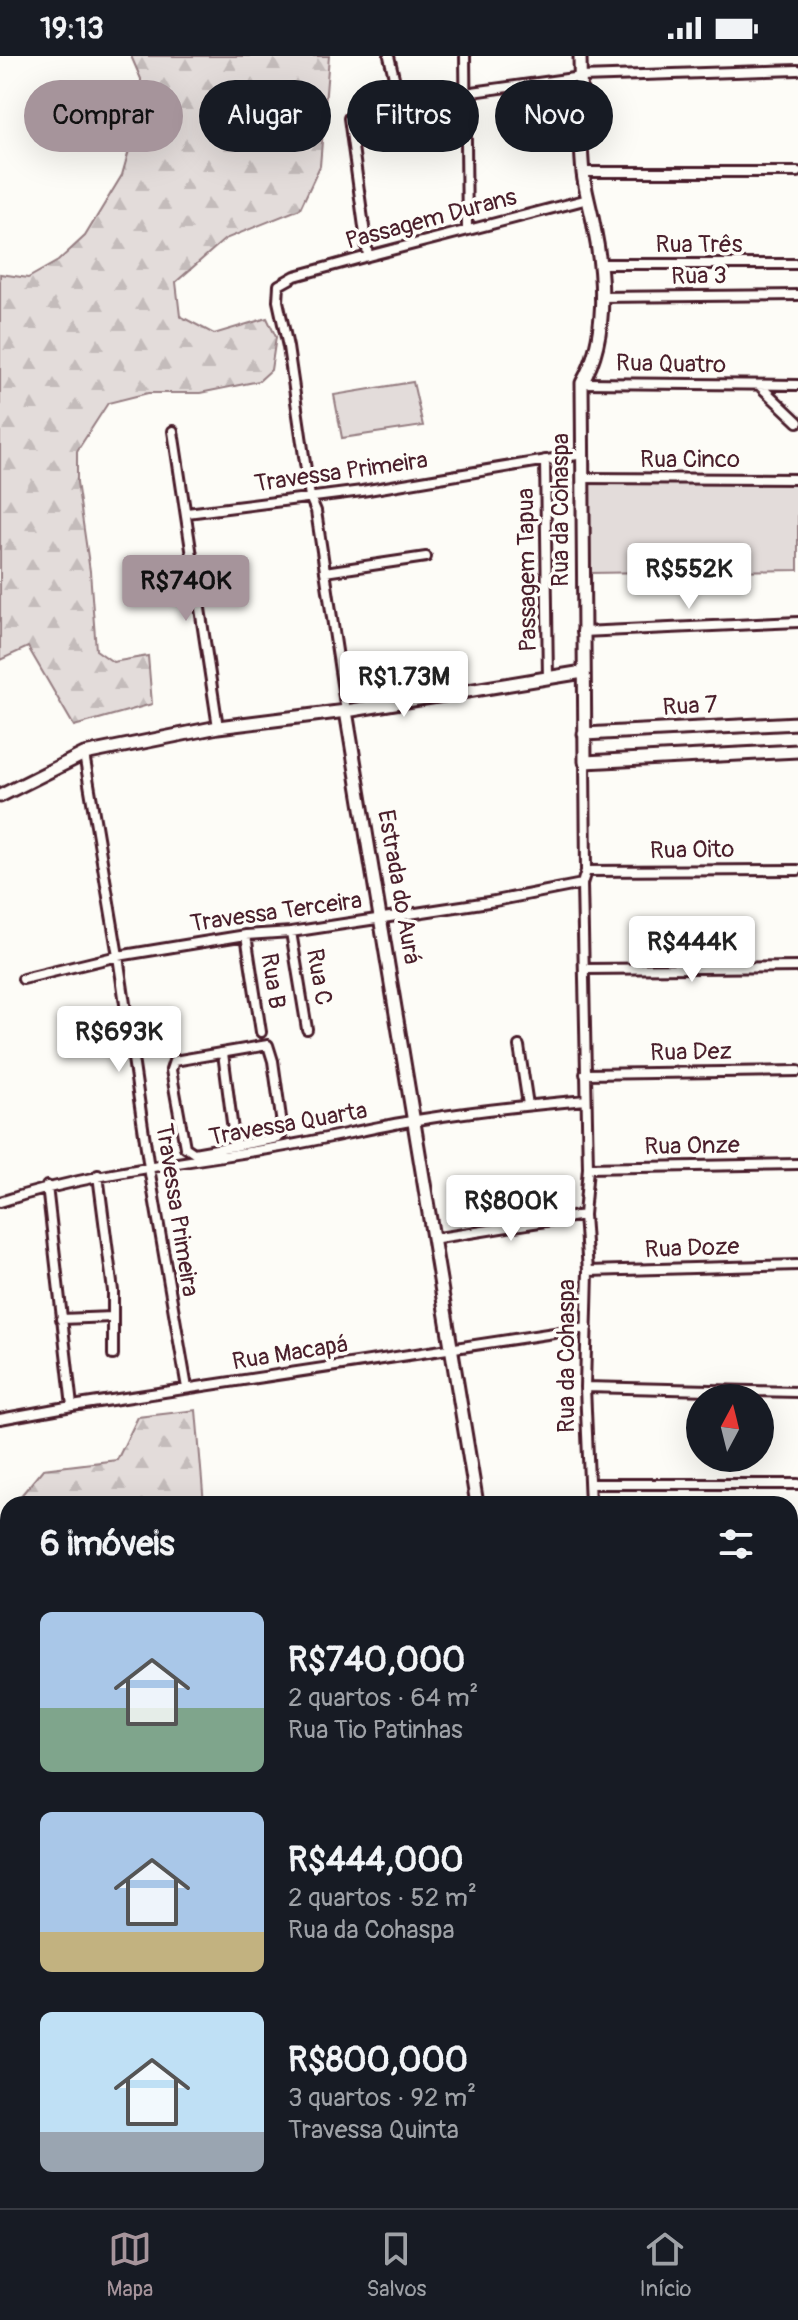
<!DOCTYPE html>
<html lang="pt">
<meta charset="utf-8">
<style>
body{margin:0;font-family:Pangolin,sans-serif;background:#20242c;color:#f1f3f6;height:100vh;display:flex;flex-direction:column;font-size:30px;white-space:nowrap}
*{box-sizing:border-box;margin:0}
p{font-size:26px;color:#9ea1a6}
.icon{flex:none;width:44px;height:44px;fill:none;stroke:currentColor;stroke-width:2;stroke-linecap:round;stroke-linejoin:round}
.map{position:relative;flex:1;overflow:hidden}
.panel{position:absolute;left:0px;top:1440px;width:798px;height:712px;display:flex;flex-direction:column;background:#171b24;border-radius:24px 24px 0 0;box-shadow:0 8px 32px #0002}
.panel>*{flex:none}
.top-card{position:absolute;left:24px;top:24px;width:750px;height:72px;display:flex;gap:16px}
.needle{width:52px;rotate:7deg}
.controls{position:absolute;left:686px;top:1328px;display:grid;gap:16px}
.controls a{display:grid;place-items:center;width:88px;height:88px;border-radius:50%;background:#171b24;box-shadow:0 8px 32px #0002;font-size:40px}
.price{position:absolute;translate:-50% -68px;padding:0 18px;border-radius:8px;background:#fff;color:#222;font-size:26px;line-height:52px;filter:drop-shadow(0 2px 4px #0008)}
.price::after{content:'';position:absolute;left:50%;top:48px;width:24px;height:18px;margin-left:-12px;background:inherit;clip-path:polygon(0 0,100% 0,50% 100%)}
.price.selected{background:#a6949b;color:#111}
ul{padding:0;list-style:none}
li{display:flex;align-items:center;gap:24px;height:200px;padding:0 40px}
li span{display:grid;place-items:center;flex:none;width:224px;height:160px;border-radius:12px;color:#555}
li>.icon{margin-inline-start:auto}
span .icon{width:96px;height:96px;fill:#fffc;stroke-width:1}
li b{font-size:34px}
h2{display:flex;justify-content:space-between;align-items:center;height:96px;padding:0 40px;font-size:34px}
.chip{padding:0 28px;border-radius:36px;background:#171b24;box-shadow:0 8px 32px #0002;font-size:28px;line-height:72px}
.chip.selected{background:#a6949b;color:#111}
.status{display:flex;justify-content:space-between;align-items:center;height:56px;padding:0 40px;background:#171b24;direction:ltr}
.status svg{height:22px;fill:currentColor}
.dock{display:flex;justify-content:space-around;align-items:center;height:112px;border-top:2px solid #363941;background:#171b24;font-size:22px;color:#9ea1a6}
.dock a{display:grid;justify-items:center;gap:4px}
.dock .selected{color:#a6949b}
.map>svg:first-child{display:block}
.green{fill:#e3dcda;stroke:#967e82;stroke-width:2}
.forest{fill:url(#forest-firs);stroke:#967e82;stroke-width:2}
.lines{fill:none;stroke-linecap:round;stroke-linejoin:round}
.street-casing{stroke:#4a1f2b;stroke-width:14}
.secondary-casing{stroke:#4a1f2b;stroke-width:17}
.street{stroke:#fdfcf7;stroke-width:8}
.secondary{stroke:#fdfcf7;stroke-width:11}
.labels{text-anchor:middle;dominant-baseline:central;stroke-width:7;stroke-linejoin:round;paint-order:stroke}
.street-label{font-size:24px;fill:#4a1f2b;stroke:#fdfcf7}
</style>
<div class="status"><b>19:13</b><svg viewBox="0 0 49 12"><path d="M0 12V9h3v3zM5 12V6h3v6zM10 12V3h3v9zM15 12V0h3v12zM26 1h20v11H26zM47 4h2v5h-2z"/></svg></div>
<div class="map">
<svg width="798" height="2152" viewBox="0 0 798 2152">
<defs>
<pattern id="forest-firs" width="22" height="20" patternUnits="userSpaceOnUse" patternTransform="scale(2)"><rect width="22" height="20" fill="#e3dcda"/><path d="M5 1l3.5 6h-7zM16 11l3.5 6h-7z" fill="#c4bcbb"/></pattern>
</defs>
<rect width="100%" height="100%" fill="#fdfcf7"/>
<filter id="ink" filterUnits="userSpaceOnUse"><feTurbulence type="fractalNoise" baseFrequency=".0125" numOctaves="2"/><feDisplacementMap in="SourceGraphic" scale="16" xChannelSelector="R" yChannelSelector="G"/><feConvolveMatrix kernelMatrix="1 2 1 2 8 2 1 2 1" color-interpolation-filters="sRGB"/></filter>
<g filter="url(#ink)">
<path class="green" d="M413,326L423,370L342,382L334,339Z
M589,421L798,422V514L589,517Z"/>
<path class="forest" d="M131,0H329L320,110L300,153L225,183L176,226L180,260L214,278L267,262L276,281L271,314L259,325L200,337H148L108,347L77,395V426L90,515L96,594L113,606L148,600L152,648L74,670L28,591L0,604V218L28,222L58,205L85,180L122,119L140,56L141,23Z
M196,1354L204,1448H14L43,1413L117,1404L138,1361Z"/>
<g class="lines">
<defs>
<path id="street" d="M389,0L401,51
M465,0L467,174
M583,116H798
M368,200L349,62L465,37L581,21L798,14
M600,208H798
M600,241L798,239
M582,327L798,329
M760,330L798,366
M173,375L218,671
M545,404L548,623
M582,422L798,423
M187,457L362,435L583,398
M325,516L426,501
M582,576L798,566
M346,655L316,455L310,441L288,291L278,245L279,229L295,220L368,200L588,143
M84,698L118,900L149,1112L187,1332
M585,706L586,815L582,828L588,1112L584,1159L588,1215L585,1331L590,1448
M586,815L798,814
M291,876L307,973
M246,879L261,976
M585,913L798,911
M23,923L118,900L246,879L291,876L495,845L582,828
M268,989L273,1005L283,1076L278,1082L194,1097L185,1091L171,1014L174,1005Z
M519,990L528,1049
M223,997L235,1090
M585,1018L798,1015
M588,1112L798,1108
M98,1119L113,1235V1299
M47,1130L72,1350
M0,1146C89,1117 182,1107 274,1092C322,1084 369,1072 417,1064C473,1055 529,1049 586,1044
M432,1183L584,1159
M588,1215L798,1209
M61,1263L112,1261
M585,1331L798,1336
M0,1363L72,1350L587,1272
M590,1428H798
M790,1521H798
M790,1629H798
M790,1762H798
M0,1796L8,1795
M790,1868L798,1867
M0,1909L8,1908
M790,1931L798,1930
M790,2006L798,2004
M790,2038L798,2085
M0,2053L3,2024
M0,2065L8,2066
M322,2144L324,2152"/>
<path id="secondary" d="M580,0C581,38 579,79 583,117C585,135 591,153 594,171C604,220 608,282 582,327L585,706L798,695
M346,655L477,1448
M584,678L798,667
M0,740L84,698L218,671L346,655L583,616
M0,2131L8,2130
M589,2144L590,2152"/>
</defs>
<use href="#street" class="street-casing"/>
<use href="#secondary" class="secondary-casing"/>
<use href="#street" class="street"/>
<use href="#secondary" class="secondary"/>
</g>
</g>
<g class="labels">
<g class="street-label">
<text transform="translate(431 163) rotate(-15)">Passagem Durans</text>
<text x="699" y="188">Rua Três</text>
<text transform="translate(699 220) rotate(-1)">Rua 3</text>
<text transform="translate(671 308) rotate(1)">Rua Quatro</text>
<text x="690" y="403">Rua Cinco</text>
<text transform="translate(341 416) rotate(-8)">Travessa Primeira</text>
<text transform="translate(560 454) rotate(-90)">Rua da Cohaspa</text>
<text transform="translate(527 514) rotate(-91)">Passagem Tapua</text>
<text transform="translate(690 650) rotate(-3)">Rua 7</text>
<text transform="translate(692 794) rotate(-1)">Rua Oito</text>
<text transform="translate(399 831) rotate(80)">Estrada do Aurá</text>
<text transform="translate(276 856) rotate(-8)">Travessa Terceira</text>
<text transform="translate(319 921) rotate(80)">Rua C</text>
<text transform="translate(273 925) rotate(81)">Rua B</text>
<text transform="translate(691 996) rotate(-1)">Rua Dez</text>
<text transform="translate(288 1068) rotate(-10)">Travessa Quarta</text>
<text transform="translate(692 1090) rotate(-1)">Rua Onze</text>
<text transform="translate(177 1154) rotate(81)">Travessa Primeira</text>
<text transform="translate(692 1192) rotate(-2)">Rua Doze</text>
<text transform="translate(290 1297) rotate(-9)">Rua Macapá</text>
<text transform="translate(566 1300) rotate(-90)">Rua da Cohaspa</text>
</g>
</g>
</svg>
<div class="controls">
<a><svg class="needle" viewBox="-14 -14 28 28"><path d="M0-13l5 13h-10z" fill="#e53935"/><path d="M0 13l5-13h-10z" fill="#9ea1a6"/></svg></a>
</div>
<b class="price" style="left:689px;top:555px">R$552K</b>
<b class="price selected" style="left:186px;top:567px">R$740K</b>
<b class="price" style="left:404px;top:663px">R$1.73M</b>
<b class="price" style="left:692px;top:928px">R$444K</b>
<b class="price" style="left:119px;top:1018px">R$693K</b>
<b class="price" style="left:511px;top:1187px">R$800K</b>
<div class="top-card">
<a class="chip selected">Comprar</a>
<a class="chip">Alugar</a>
<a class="chip">Filtros</a>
<a class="chip">Novo</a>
</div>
<section class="panel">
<h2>6 imóveis<svg class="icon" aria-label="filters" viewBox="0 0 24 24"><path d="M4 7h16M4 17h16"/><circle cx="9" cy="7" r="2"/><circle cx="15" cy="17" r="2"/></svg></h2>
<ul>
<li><span style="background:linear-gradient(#a9c7e8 60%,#7fa58c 0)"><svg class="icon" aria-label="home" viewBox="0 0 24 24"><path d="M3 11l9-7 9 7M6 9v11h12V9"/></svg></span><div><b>R$740,000</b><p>2 quartos · 64 m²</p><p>Rua Tio Patinhas</p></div></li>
<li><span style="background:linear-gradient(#a9c7e8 75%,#c2b280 0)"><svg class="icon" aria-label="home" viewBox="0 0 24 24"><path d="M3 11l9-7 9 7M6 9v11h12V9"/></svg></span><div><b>R$444,000</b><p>2 quartos · 52 m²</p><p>Rua da Cohaspa</p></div></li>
<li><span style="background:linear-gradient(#bfe0f5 75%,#9aa5b1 0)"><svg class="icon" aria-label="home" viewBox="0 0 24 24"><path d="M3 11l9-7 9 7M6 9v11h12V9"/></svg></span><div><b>R$800,000</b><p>3 quartos · 92 m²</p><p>Travessa Quinta</p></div></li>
</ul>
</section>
</div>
<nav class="dock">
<a class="selected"><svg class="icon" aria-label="map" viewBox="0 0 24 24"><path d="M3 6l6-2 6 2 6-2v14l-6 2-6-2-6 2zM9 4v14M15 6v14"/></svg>Mapa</a>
<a><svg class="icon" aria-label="saved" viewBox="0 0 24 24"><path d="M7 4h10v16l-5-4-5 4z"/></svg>Salvos</a>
<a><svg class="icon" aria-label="home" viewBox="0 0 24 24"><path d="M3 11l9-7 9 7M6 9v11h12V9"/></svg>Início</a>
</nav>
